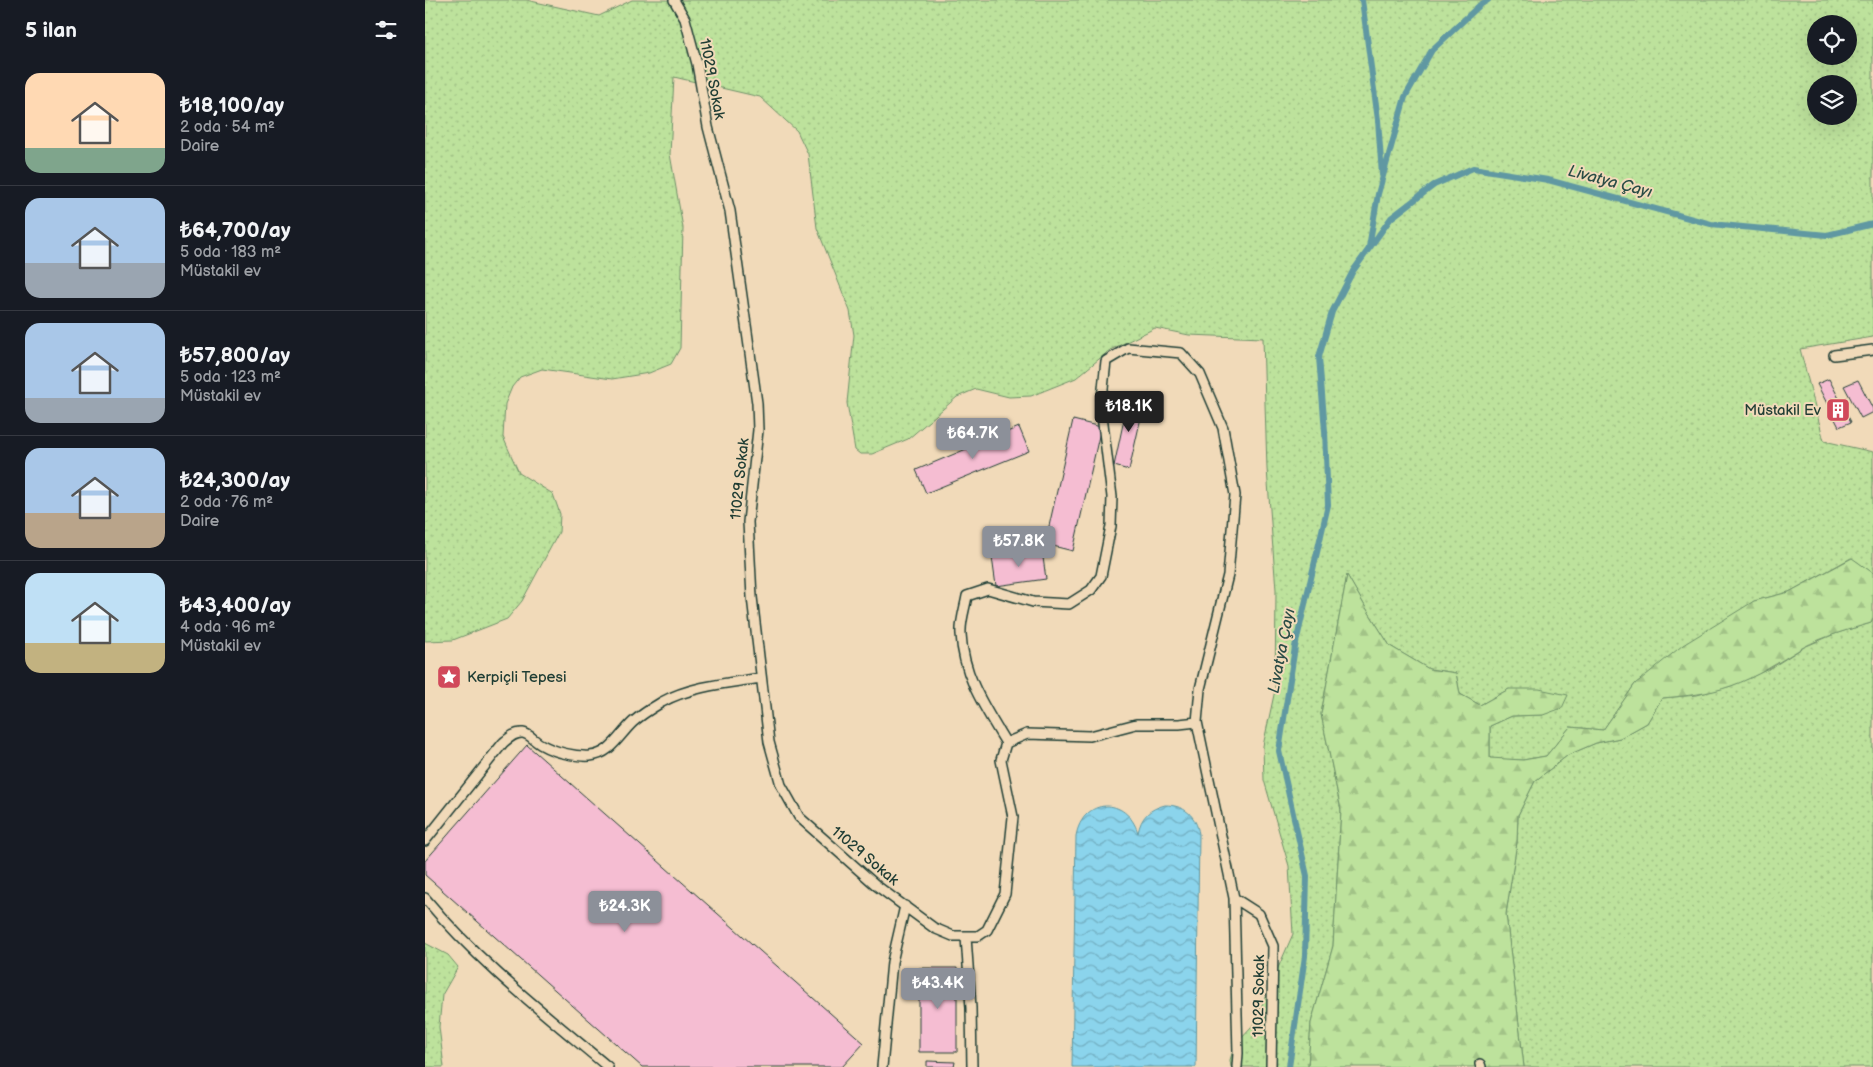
<!DOCTYPE html>
<html lang="tr">
<meta charset="utf-8">
<style>
body{margin:0;font-family:"Balsamiq Sans",sans-serif;background:#20242c;color:#f1f3f6;height:100vh;display:flex;flex-direction:column;font-size:19px;white-space:nowrap}
*{box-sizing:border-box;margin:0}
p{font-size:16px;color:#9ea1a6}
.icon{flex:none;width:28px;height:28px;fill:none;stroke:currentColor;stroke-width:2;stroke-linecap:round;stroke-linejoin:round}
.map{position:relative;flex:1;overflow:hidden}
.drawer{display:flex;flex-direction:column;background:#171b24;width:425px}
.drawer>*{flex:none}
.buttons{position:absolute;left:1382px;top:15px;display:grid;gap:10px}
.buttons a{display:grid;place-items:center;width:50px;height:50px;border-radius:50%;background:#171b24;box-shadow:0 5px 20px #0002;font-size:25px}
.price{position:absolute;translate:-50% -42px;padding:0 11px;border-radius:5px;background:#8c9099;color:#fff;font-size:16px;line-height:32px;filter:drop-shadow(0 1px 2px #0008)}
.price::after{content:'';position:absolute;left:50%;top:30px;width:15px;height:11px;margin-left:-8px;background:inherit;clip-path:polygon(0 0,100% 0,50% 100%)}
.price.on{background:#222;color:#fff}
ul{padding:0;list-style:none}
li{display:flex;align-items:center;gap:15px;height:125px;padding:0 25px}
li+li{border-top:1px solid #363941}
li span{display:grid;place-items:center;flex:none;width:140px;height:100px;border-radius:15px;color:#555}
li>.icon{margin-inline-start:auto}
span .icon{width:60px;height:60px;fill:#fffc;stroke-width:1}
li b{font-size:21px}
h2{display:flex;justify-content:space-between;align-items:center;height:60px;padding:0 25px;font-size:21px}
main{display:flex;flex:1;min-height:0}
.map>svg:first-child{display:block}
.green{fill:url(#green-dots);stroke:#6e9068;fill-rule:evenodd}
.forest{fill:url(#forest-firs);stroke:#6e9068}
.water{fill:url(#water-waves);stroke:#6098a2}
.lines{fill:none;stroke-linecap:round;stroke-linejoin:round}
.stream{stroke:#6098a2;stroke-width:6}
.building{fill:#f5bdd2;stroke:#1f3d34}
.lane-casing{stroke:#1f3d34;stroke-width:12}
.lane{stroke:#f1dab9;stroke-width:9}
.labels{text-anchor:middle;dominant-baseline:central;stroke-width:4;stroke-linejoin:round;paint-order:stroke}
.street-label{font-size:15px;fill:#1f3d34;stroke:#f1dab9}
.poi-label{font-size:15px;fill:#1f3d34;stroke:#f1dab9;text-anchor:end}
.water-label{font-size:16px;font-style:italic;fill:#2a4c46;stroke:#f1dab9}
</style>
<main>
<section class="drawer">
<h2>5 ilan<svg class="icon" aria-label="filters" viewBox="0 0 24 24"><path d="M4 7h16M4 17h16"/><circle cx="9" cy="7" r="2"/><circle cx="15" cy="17" r="2"/></svg></h2>
<ul>
<li><span style="background:linear-gradient(#ffd9b3 75%,#7fa58c 0)"><svg class="icon" aria-label="home" viewBox="0 0 24 24"><path d="M3 11l9-7 9 7M6 9v11h12V9"/></svg></span><div><b>₺18,100/ay</b><p>2 oda · 54 m²</p><p>Daire</p></div></li>
<li><span style="background:linear-gradient(#a9c7e8 65%,#9aa5b1 0)"><svg class="icon" aria-label="home" viewBox="0 0 24 24"><path d="M3 11l9-7 9 7M6 9v11h12V9"/></svg></span><div><b>₺64,700/ay</b><p>5 oda · 183 m²</p><p>Müstakil ev</p></div></li>
<li><span style="background:linear-gradient(#a9c7e8 75%,#9aa5b1 0)"><svg class="icon" aria-label="home" viewBox="0 0 24 24"><path d="M3 11l9-7 9 7M6 9v11h12V9"/></svg></span><div><b>₺57,800/ay</b><p>5 oda · 123 m²</p><p>Müstakil ev</p></div></li>
<li><span style="background:linear-gradient(#a9c7e8 65%,#b9a48a 0)"><svg class="icon" aria-label="home" viewBox="0 0 24 24"><path d="M3 11l9-7 9 7M6 9v11h12V9"/></svg></span><div><b>₺24,300/ay</b><p>2 oda · 76 m²</p><p>Daire</p></div></li>
<li><span style="background:linear-gradient(#bfe0f5 70%,#c2b280 0)"><svg class="icon" aria-label="home" viewBox="0 0 24 24"><path d="M3 11l9-7 9 7M6 9v11h12V9"/></svg></span><div><b>₺43,400/ay</b><p>4 oda · 96 m²</p><p>Müstakil ev</p></div></li>
</ul>
</section>
<div class="map">
<svg width="1448" height="1067" viewBox="0 0 1448 1067">
<defs>
<pattern id="green-dots" width="8" height="8" patternUnits="userSpaceOnUse" patternTransform="scale(1.25)"><rect width="8" height="8" fill="#bde29c"/><path d="M2 2h.1M6 6h.1" fill="none" stroke="#a2c387" stroke-width="1.8" stroke-linecap="round"/></pattern>
<pattern id="forest-firs" width="22" height="20" patternUnits="userSpaceOnUse" patternTransform="scale(1.25)"><rect width="22" height="20" fill="#bde29c"/><path d="M5 1l3.5 6h-7zM16 11l3.5 6h-7z" fill="#a2c387"/></pattern>
<pattern id="water-waves" width="16" height="10" patternUnits="userSpaceOnUse" patternTransform="scale(1.25)"><rect width="16" height="10" fill="#8bd4ec"/><path d="M0 5q4-4 8 0t8 0" fill="none" stroke="#71adc0"/></pattern>
</defs>
<rect width="100%" height="100%" fill="#f1dab9"/>
<filter id="ink" filterUnits="userSpaceOnUse"><feTurbulence type="fractalNoise" baseFrequency=".02" numOctaves="2"/><feDisplacementMap in="SourceGraphic" scale="10" xChannelSelector="R" yChannelSelector="G"/><feConvolveMatrix kernelMatrix="1 2 1 2 8 2 1 2 1" color-interpolation-filters="sRGB"/></filter>
<g filter="url(#ink)">
<path class="green" d="M0,0H101L174,16L207,0H1448V337L1375,349L1399,441L1448,452V573L1426,558L1364,592L1329,601L1210,684L1178,730L1145,727L1121,756L1098,760L1065,759V726L1087,716L1118,715L1084,689L1055,705L1035,694L1031,673L1004,669L965,646L941,608L922,575L896,714L916,810L908,946L886,1023L883,1067H806L805,1060L808,1050L813,1041L828,1025L868,934L864,866L839,780L838,746L850,690L851,590L842,469L838,338L764,335L730,328L685,350L651,378L606,396L584,397L551,389L532,397L483,439L447,454H435L430,450L422,403L429,335L425,311L392,228L383,154L372,131L335,97L249,77L245,154L258,228L255,348L246,364L224,373L187,379L117,369L95,377L87,387L80,404L78,437L94,473L128,494L135,514L134,532L97,601L82,619L28,640L0,641ZM1391,24H1424V56H1391ZM1391,84H1424V116H1391Z
M1448,619V1067H1099L1081,914L1092,842L1093,815L1110,781L1143,755L1171,743L1195,738L1222,723L1237,698L1272,695L1306,686L1346,668L1379,647L1412,633L1446,623Z
M0,943L23,955L33,967L17,995L14,1027L19,1067H3L0,1063Z"/>
<path class="forest" d="M1427,558L1448,573V619L1446,623C1423,630 1399,636 1377,648C1354,662 1332,677 1306,686C1283,694 1261,696 1237,698L1222,723L1195,738L1171,743L1143,755L1110,781L1093,815L1092,842L1081,914L1099,1067H883L886,1023L908,946L916,810L896,714L922,575L941,608L965,646L1004,669L1031,673L1035,694L1055,705L1084,689H1114L1143,695L1137,708L1118,715L1087,716L1065,726V758L1098,760L1121,756L1145,727L1178,730L1210,684L1258,645L1329,601L1364,592Z"/>
<path class="water" d="M740,805C759,805 771,815 774,834L771,1067H647L651,836C658,797 702,796 713,833C716,817 724,809 740,805Z"/>
<g class="lines">
<path class="stream" d="M937,0L953,120L957,175
M944,247L953,194L980,97L1007,50L1055,5L1063,0
M864,1067L880,956L882,876L854,751L870,647L903,505L900,431L894,357L907,312L928,271L966,218L1009,185L1048,168L1123,180L1286,224L1402,235L1448,224"/>
</g>
<path class="building" d="M1404,379L1426,422L1414,427L1392,384Z
M1433,380L1448,409V412L1436,418L1419,386Z
M704,396L720,400L704,470L689,466Z
M648,420L676,427L648,551L620,544Z
M594,427L604,451L501,493L491,470Z
M617,550L621,579L571,586L567,557Z
M102,745L439,1043L417,1067H217L0,875V861Z
M494,968H532V1052H494Z
M502,1061L530,1062L529,1067H502Z"/>
<g class="lines">
<defs>
<path id="lane" d="M249,0L260,19L272,64L283,127L305,211L332,403L333,430L323,522L327,597L344,742L356,785L374,817L452,886L509,928L528,936H553L562,930L580,894L588,817L576,760L581,743L602,734L665,736L711,724H754L772,722L809,898L834,914L848,946L846,1067
M1409,355L1448,350
M581,743C560,708 538,676 536,634C535,622 540,608 542,596L563,589L608,602L644,604L666,590L676,576L686,526L687,497L676,407L681,361L703,348L756,353L775,374L798,428L810,495L803,575L775,689L772,722
M0,841L78,743C84,738 90,732 98,733C105,734 110,742 117,745C129,752 151,757 165,756C186,754 194,735 208,722C217,714 227,708 237,702C266,686 304,683 336,678
M0,898C53,962 120,1014 183,1067
M809,898L813,1053L812,1067
M541,937L546,1008L547,1067
M1055,1064L1056,1067
M457,1067L467,962L480,906"/>
</defs>
<use href="#lane" class="lane-casing"/>
<use href="#lane" class="lane"/>
</g>
</g>
<defs>
<symbol id="building-square" viewBox="-11 -11 22 22"><rect x="-9" y="-9" width="18" height="18" rx="4" fill="#d1495b" stroke="#f1dab9"/><path d="M-4-6H4V6H1V3H-1V6H-4ZM-2.5-4.3h1.7v1.8h-1.7ZM.8-4.3h1.7v1.8H.8ZM-2.5-1h1.7V.8h-1.7ZM.8-1h1.7V.8H.8Z" fill="#fff"/></symbol>
<symbol id="sight-square" viewBox="-11 -11 22 22"><rect x="-9" y="-9" width="18" height="18" rx="4" fill="#d1495b" stroke="#f1dab9"/><path d="M0-6L1.8-2.2L6-1.7L2.9 1.2L3.7 5.4L0 3.3L-3.7 5.4L-2.9 1.2L-6-1.7L-1.8-2.2Z" fill="#fff"/></symbol>
</defs>
<g fill-rule="evenodd">
<use href="#building-square" x="1399" y="396" width="28" height="28"/>
<use href="#sight-square" x="10" y="663" width="28" height="28"/>
</g>
<g class="labels">
<g class="street-label">
<text transform="translate(287 79) rotate(79)">11029 Sokak</text>
<text transform="translate(315 479) rotate(-84)">11029 Sokak</text>
<text transform="translate(440 856) rotate(40)">11029 Sokak</text>
<text transform="translate(834 996) rotate(-89)">11029 Sokak</text>
</g>
<g class="poi-label">
<text x="1396" y="410">Müstakil Ev</text>
<text x="42" y="677" text-anchor="start">Kerpiçli Tepesi</text>
</g>
<g class="water-label">
<text transform="translate(1185 182) rotate(15)">Livatya Çayı</text>
<text transform="translate(857 651) rotate(-79)">Livatya Çayı</text>
</g>
</g>
</svg>
<div class="buttons">
<a><svg class="icon" aria-label="locate" viewBox="0 0 24 24"><circle cx="12" cy="12" r="6"/><path d="M12 2v4M12 18v4M2 12h4M18 12h4"/></svg></a>
<a><svg class="icon" aria-label="layers" viewBox="0 0 24 24"><path d="M12 4l9 5-9 5-9-5zM3 14l9 5 9-5"/></svg></a>
</div>
<b class="price on" style="left:704px;top:433px">₺18.1K</b>
<b class="price" style="left:548px;top:460px">₺64.7K</b>
<b class="price" style="left:594px;top:568px">₺57.8K</b>
<b class="price" style="left:200px;top:933px">₺24.3K</b>
<b class="price" style="left:513px;top:1010px">₺43.4K</b>
</div>
</main>
